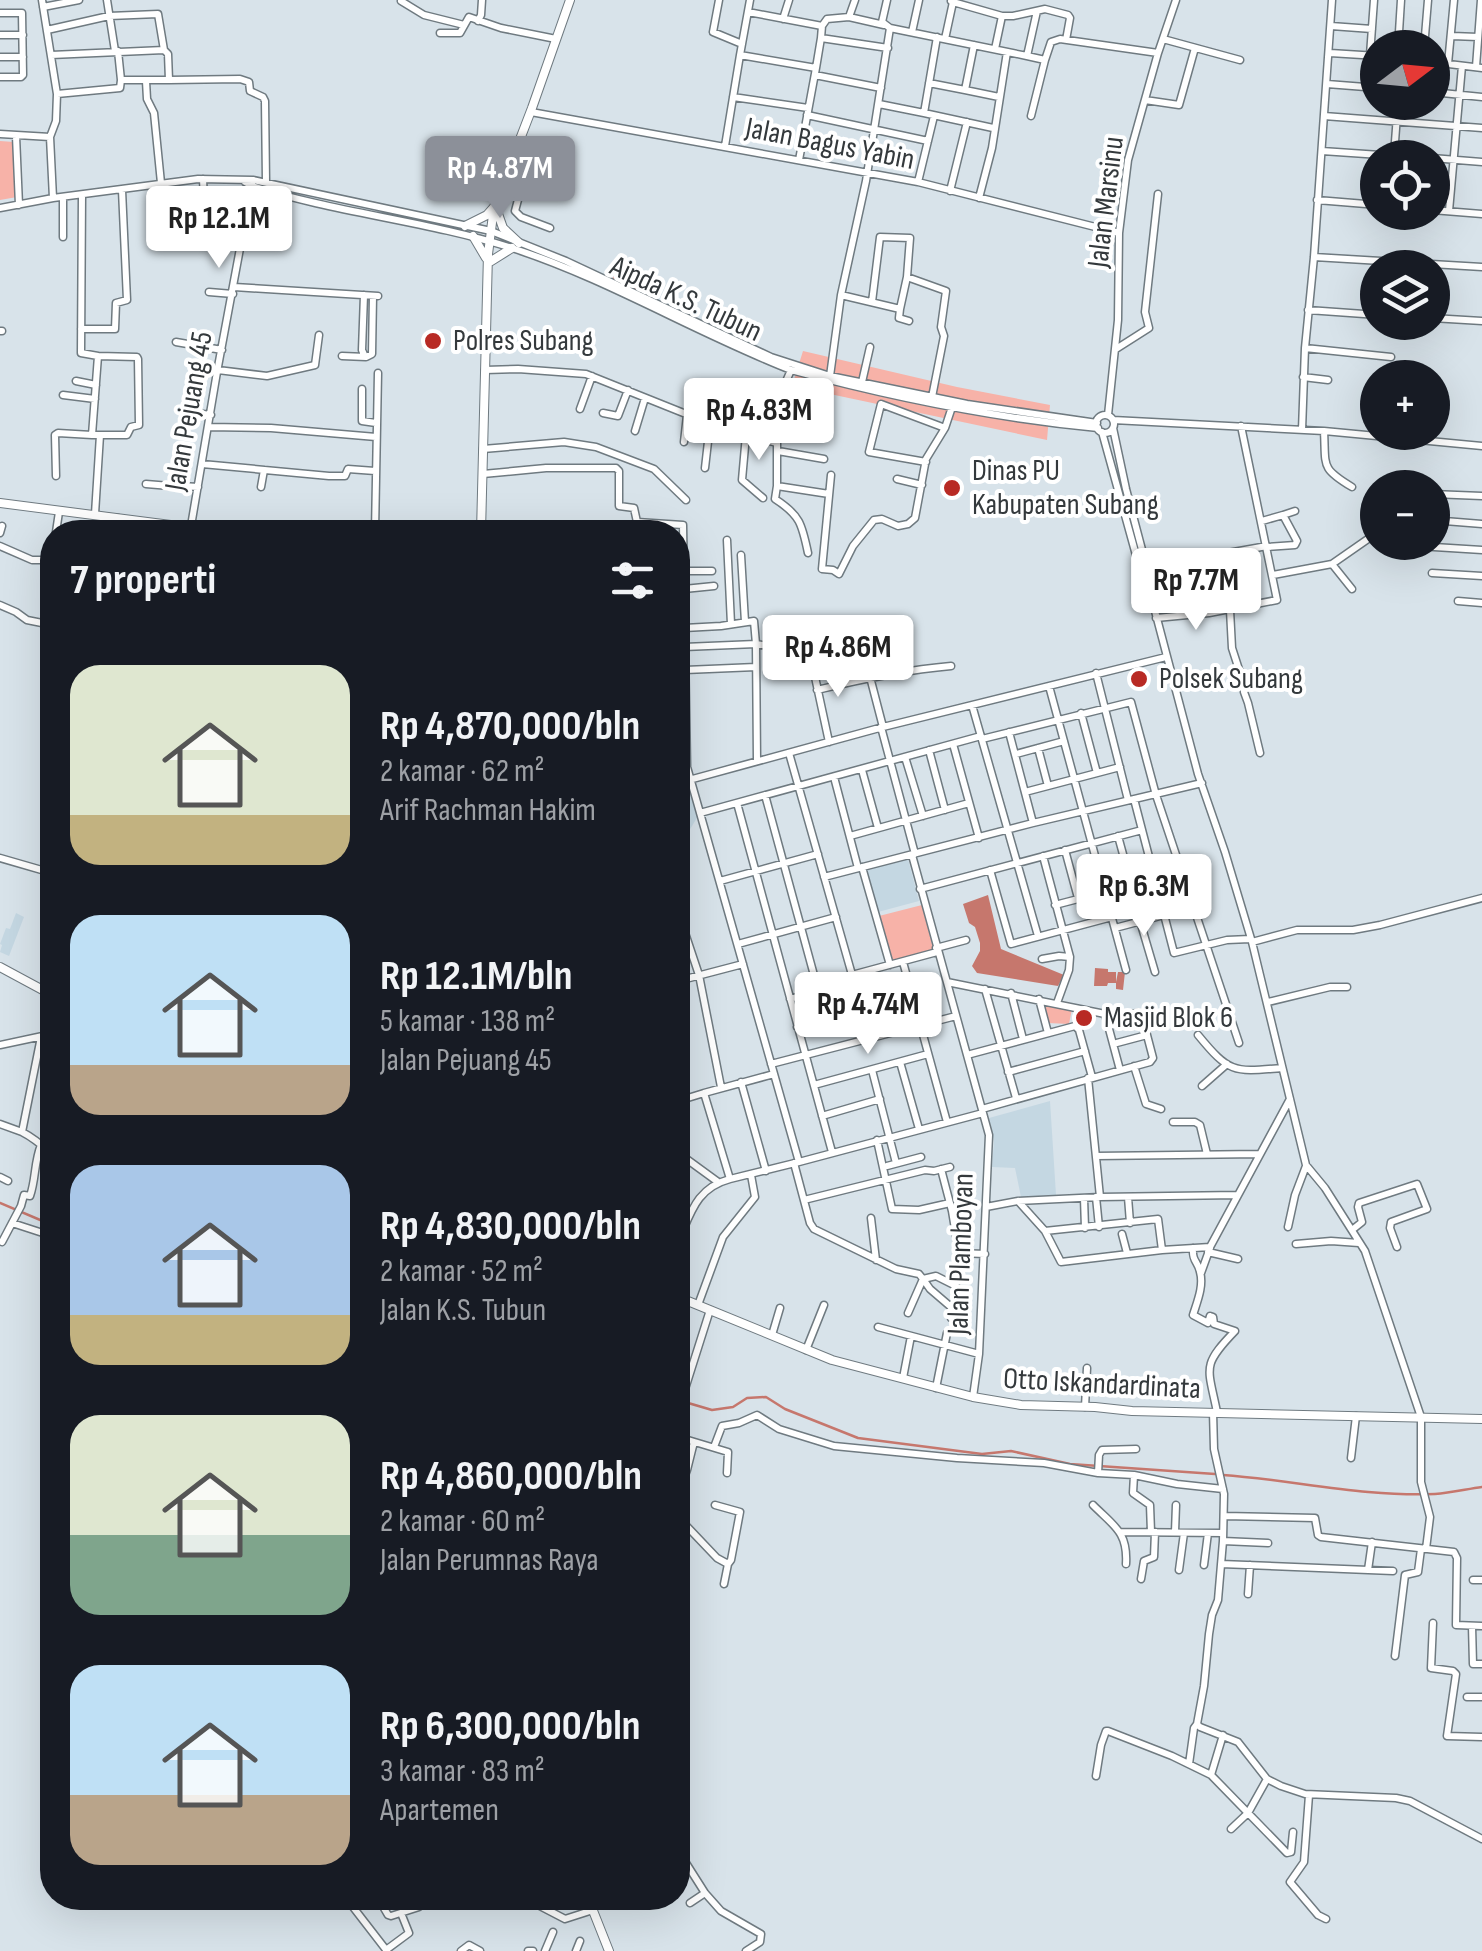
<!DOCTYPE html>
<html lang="id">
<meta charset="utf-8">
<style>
body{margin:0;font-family:"Sofia Sans Condensed",sans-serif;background:#20242c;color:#f1f3f6;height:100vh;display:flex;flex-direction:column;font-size:38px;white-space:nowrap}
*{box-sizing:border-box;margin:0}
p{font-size:32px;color:#9ea1a6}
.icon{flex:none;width:55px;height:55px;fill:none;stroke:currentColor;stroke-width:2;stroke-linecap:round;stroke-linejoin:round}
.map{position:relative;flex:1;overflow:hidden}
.sheet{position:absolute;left:40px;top:520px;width:650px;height:1390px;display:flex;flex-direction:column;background:#171b24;border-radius:40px;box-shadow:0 10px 40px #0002}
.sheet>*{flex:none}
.needle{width:65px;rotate:74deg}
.fabs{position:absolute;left:1360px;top:30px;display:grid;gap:20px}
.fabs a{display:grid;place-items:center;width:90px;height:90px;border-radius:50%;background:#171b24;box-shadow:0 10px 40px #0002;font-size:50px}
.price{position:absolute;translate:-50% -85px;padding:0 22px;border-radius:10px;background:#fff;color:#222;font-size:32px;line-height:65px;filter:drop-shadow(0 2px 5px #0008)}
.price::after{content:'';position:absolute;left:50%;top:60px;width:30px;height:22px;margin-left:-15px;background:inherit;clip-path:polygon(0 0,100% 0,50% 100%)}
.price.current{background:#8c9099;color:#fff}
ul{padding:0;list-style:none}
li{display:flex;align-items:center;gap:30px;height:250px;padding:0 30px}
li span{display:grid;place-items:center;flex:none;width:280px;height:200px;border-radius:30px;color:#555}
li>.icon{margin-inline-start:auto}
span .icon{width:120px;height:120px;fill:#fffc;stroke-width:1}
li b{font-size:42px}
h2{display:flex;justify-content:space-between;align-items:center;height:120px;padding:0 30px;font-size:42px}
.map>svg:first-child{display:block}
.built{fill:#c4d7e2}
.green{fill:#f7b2a8}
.water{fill:#c6776d}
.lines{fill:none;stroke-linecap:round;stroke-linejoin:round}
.stream{stroke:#c6776d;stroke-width:2.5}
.minor-casing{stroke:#6f7a80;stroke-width:9}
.major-casing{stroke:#6f7a80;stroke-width:10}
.minor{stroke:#fff;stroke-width:6}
.major{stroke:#fff;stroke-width:8}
.poi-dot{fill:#b82a24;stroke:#fff;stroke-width:4}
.labels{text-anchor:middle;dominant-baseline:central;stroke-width:8;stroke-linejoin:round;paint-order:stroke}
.street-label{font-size:30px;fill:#34393c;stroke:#fff}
.poi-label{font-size:30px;fill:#34393c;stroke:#fff;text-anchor:start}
</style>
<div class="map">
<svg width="1482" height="1951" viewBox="0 0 1482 1951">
<rect width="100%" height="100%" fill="#d8e3ea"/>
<path class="built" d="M689,784L698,816L683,841L678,842V787Z
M908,859L919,901L878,912L866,870Z
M16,913L24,917L9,956L0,952L2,945L0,944L6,928L10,929Z
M1050,1101L1056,1195L1021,1197L1015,1168L992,1167L994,1142L989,1118Z"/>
<path class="green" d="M0,141L14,142L17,197L0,200Z
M621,270L646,280L661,282L650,303L607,283Z
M803,351L957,387L1050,405L1047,440L792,386Z
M922,905L934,952L891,963L879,916Z
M1045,1004L1072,1009L1069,1024L1048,1023Z"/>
<path class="water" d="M988,895L1001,949L1064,975L1058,986L977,973L972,966L980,951V943L975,927L969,923L963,904Z
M1095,968L1108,969V972H1116V982L1118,972H1125L1123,990L1116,989V983H1108L1107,986H1094Z"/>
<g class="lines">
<path class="stream" d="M0,1203L52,1225
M678,1400L712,1410L733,1407L747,1398L766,1397L785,1409L858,1438L982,1454L1011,1451L1070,1464L1215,1474
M1223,1475C1293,1480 1364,1497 1435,1494C1451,1493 1467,1489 1482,1487"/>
<defs>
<path id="minor" d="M42,0L57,94L56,121L50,137L53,198
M107,0L115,51
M719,0L713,32L742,44
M887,0L882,22L890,28L1027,56L1045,60L1051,42L1060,39L1158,53
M401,1L424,15L464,25
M953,2L1002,16H1013L1045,9L1068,15L1070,18L1066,40
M43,7L79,0
M748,12L822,26L821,38
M0,13H22L23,75L21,77H0
M849,17L855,0
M783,19L789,0
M478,21L481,15L482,0
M822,26L827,19L849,17L884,25
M1331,26L1372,29
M47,30L109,16L158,14L164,50L168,54L169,80H121L120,88L57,94
M912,32L919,0
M440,33H460L469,17L501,28L556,39
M0,35H23
M1452,36L1478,37
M937,37L924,113L993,128
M945,39L953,2L951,1
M1163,39L1240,60
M974,45L965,90L999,97
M1398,48L1401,0
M1424,48L1428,0
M995,49L1002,16
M118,51L121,80
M1330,53L1378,56
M51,55L164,50
M740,55L750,0
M1370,55L1374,0
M1027,56L1037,11
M0,57H23
M1432,62L1482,68
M1448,64L1454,0
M1476,67L1481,0
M816,68L821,38L888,48
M815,75L881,88
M169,80L240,79L249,82L250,91L263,97L265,101L266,182
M146,81L147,99L154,113L161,183
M929,83L965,90
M1327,84L1378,88
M1432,92L1482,97
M733,97L808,108
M1145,100L1179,105L1195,48
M879,104L924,113
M531,112L918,182L1119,233
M807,115L928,141
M1031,116L1045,60
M1324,116L1482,128
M0,134L50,137
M16,136L19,205
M725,146L740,55L816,68L799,160
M1322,151L1424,158
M1394,155L1398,102
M1432,158L1482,162
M509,170L557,190
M524,177L515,211L521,217L550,228
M203,179L205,221
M245,182L252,186C337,213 427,221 512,248C608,279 696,333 791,370C891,397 994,418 1098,428
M918,182L934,116
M950,191L967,122
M82,195L81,353L98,356L92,435H100L95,514
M63,198V237
M979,198L992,148L1007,52
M1317,200L1378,205
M0,208L53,198L198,179L253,180L491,231L566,261L771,357L830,376L967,404L1097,423
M1432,210L1482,214
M1449,211L1462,66
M1314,257L1482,267
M907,277L946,291L941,327L944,336L932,397
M234,287L378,296
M209,292L233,294
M364,295L362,350L365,357
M841,295L900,309L907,277L910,238L880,237L872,302
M900,309L899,318L909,321
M1308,310L1378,315
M1432,318L1482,321
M81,329H115L116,303L127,300L122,190
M0,331H2
M176,342L222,350
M1305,348L1391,357
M1116,349L1149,328L1145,312L1158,194
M98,356L137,357L138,359L139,425L131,427L127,435H100
M342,356L366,357L372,354L373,296
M218,370L267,376L315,365L319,335
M485,370L518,369L586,374L726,430L777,443
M791,370L780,395L777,413V486L829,494
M830,376L841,295L866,181L890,28
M1303,377L1328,380
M76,381L96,385
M862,382L870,347
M362,389V421L376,423
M63,395L95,399
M580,409L592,376
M187,412L211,415
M603,413L618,416L628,390
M1108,415L1118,320L1119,233L1128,160L1158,53L1176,0
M1096 424a9 9 0 1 1 18 0a9 9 0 1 1-18 0Z
M1113,420L1324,431L1482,446
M208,427L271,428L376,437
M1113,428L1126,489L1150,580V592
M1302,430L1305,348L1314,257L1332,0
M635,431L645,398
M1324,431C1326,466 1320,468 1352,487
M1102,432L1144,584L1150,592L1198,774L1225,852L1252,942L1306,1165L1325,1188L1365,1251L1421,1417V1482L1430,1517L1426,1549
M746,435L742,480L763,498
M684,442L687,415
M483,449L564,442L596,447L654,469L686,500
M778,451L824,459
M926,462L869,452L881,404L945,428L952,407
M202,464L329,476H345L348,469L375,471
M705,468L710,424
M483,474L546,468H616L619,471V506L634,508L637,522L683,525L687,767L799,1162L983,1113
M831,475L822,569L833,570L839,574L853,546L874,520L882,519L898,526L908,524L915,518L926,459L945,428
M56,476L55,435L58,433L92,435
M897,479L922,485
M146,484L170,486
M182,486L198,487
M777,486L775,499C800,515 802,524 808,553
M261,487L264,470
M1432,494L1482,496
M1283,515L1295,511
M118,518V530L129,532
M1432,520L1482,524
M1262,521L1283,515L1297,541L1295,545L1268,547
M56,532L59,512
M190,532L217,372L252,184
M375,532L378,373
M0,533L2,526
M727,540L731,624
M1388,542L1391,545
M1415,542L1418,546L1482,550
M0,546L32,560H51
M52,554L45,615L52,619
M741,555L745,622
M1332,564L1352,589
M1204,566L1209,613
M684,571H712
M1432,573L1482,576
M1273,575L1332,564L1378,532
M684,589L714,586
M1458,601L1482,603
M0,605L16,612L27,620L52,625
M1156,618L1209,613L1277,600L1241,426
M684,628L721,626L754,621L756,644L757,761
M684,647L756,644L808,652L812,663
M685,670L756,667
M1096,673L1128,800
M870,677L883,727
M1049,686L1126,970
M817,690C862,679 905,670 951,666
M972,705L1038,936
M1081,713L1097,773
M881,727L915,854
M1009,732L1033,823
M982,739L1131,702L1156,795L1239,1043
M829,742L812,663L854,655L860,679
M953,744L979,838
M1038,748L1048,786
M929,750L945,810
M789,753L870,1038
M1260,753L1248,703L1244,692L1243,682L1232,648L1230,610L1223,560L1224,555L1228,553L1267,546
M1016,754L1064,741
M905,757L923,816
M862,770L878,828
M834,777L858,868
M678,783L883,727L1166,657
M1025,792L1120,767
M765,795L818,990
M1134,799L1174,953L1227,940L1250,939
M737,803L832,1152
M700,813L981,736
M850,836L969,803
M1118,836L1135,898
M1065,850L1078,898
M912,855L989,1135L979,1354L973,1397
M1043,856L1070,957L1069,970L1057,1003
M0,858L52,873
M862,867L890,965
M990,870L1011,944L1112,917
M824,877L1033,823L1202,783
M720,881L818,854
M920,889L1142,830
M1055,905L1105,892
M1108,905L1158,892
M678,912L699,975L721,1087
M1140,921L1155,972
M1115,928L1164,915
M1252,942L1297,930H1353L1380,925L1482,898
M738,944L836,917
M936,948L966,940
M1042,959L1059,956L1070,957
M903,962L947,1122
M852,975L937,952
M678,981L743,964
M947,982L1105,1014L1121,1015L1139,1013L1142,1016L1153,1058L1150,1062L982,1109
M985,989L1016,1098
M1011,993L1023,1039
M790,999L853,980
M1039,999L1048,1033
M1268,1002L1330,987H1347
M1105,1014L1120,1070
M797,1027L912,995
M1198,1035C1230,1074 1234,1072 1282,1068
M1113,1044L1147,1035
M0,1045L52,1034
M967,1055L1075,1026L1079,1030L1092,1077
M678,1059L685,1099
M900,1062L919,1129
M771,1064L956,1016
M1134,1066L1146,1104L1161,1109
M872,1070L896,1163
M1008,1072L1085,1051
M774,1074L704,1093L730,1179L799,1162
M1088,1078L1100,1197
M741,1082L766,1171
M814,1085L928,1054
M1202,1086L1227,1064
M678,1101L704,1093
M822,1116L880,1099
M1173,1122H1195L1200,1125L1207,1154
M0,1124L22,1132L41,1037
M22,1132C34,1138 42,1145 52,1154
M877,1140L892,1209L919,1210L950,1203
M678,1148L681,1155L718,1182
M1096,1156L1260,1154
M794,1163L810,1223L814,1229L896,1269L919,1274L923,1279L936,1276L956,1286
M887,1166L921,1157
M941,1169L952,1211L959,1253L985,1254
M0,1177L8,1181
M1096,1197L1099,1227
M1128,1197L1130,1223
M1084,1198L1085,1228
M804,1200L925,1170L934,1171L950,1167
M1018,1201L1045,1231L1061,1262L1162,1250L1210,1247L1290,1099
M986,1207L1018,1201L1100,1197L1238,1195
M871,1218L876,1260
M12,1223L52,1236
M1288,1227L1295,1195L1306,1166
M1352,1230L1362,1222L1358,1207L1359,1203L1417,1184L1427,1209L1391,1222L1390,1228L1397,1247
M1045,1231L1158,1219L1162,1250
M1122,1234L1127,1253
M2,1242L21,1206L24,1195L30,1196C36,1179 34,1162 41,1145
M678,1242C691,1213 696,1188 730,1179
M1296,1244L1331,1241L1359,1243
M1193,1248C1192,1262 1198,1261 1200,1272C1204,1286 1197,1302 1193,1315L1208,1323L1210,1316L1213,1317L1214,1324L1235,1331C1201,1366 1208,1367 1217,1412
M1208,1252L1238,1259
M1201,1273L1210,1248
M698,1305L723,1237L755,1197L751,1175
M908,1313L923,1279L930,1289L951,1307V1318
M878,1327L979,1354
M772,1335L780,1308
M806,1350L824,1305
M903,1378L911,1336
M936,1388L947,1333
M1085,1407L1087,1368
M678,1411L710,1310
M1213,1412L1214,1449L1224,1494L1223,1541L1218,1600L1212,1615L1209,1634L1204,1686L1197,1724L1200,1727L1238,1742L1267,1779L1281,1786L1305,1794L1396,1798L1410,1801L1482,1839
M678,1437L728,1452L727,1473
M714,1447L722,1426L739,1423L757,1415L779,1429L834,1446L957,1458L1044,1463L1098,1473L1134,1475L1177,1484L1223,1489
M1351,1458L1356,1416
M1098,1473L1099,1455L1102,1450L1136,1449
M1134,1475L1133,1493L1150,1505L1151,1532
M678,1494L687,1470L694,1442
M715,1505L740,1512L731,1560L728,1564
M1093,1505C1114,1526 1128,1532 1126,1564
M1224,1516L1315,1518L1318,1535L1321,1537L1454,1552L1457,1558L1456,1625L1482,1626
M678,1517L717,1558L728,1564L724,1584
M1120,1532L1223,1533
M1175,1532L1176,1505
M1223,1541L1268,1543
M1221,1564L1393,1571
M1204,1565L1208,1533
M1179,1570L1184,1533
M1368,1570L1372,1542
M1141,1579L1144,1561L1154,1557L1155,1532
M1473,1580H1482
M1248,1594L1250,1565
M1433,1623L1431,1668L1453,1671L1456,1674L1447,1736L1482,1737
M1472,1626L1473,1664H1482
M1395,1656L1405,1575L1418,1572L1421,1549
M1467,1697H1482
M1189,1764L1194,1728L1197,1724
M1211,1775L1223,1735
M1096,1776L1101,1745L1106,1731H1108L1172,1756L1211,1775L1287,1853L1291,1852L1293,1832
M1309,1795L1304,1862L1290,1882L1318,1915L1326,1919
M1231,1829L1248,1813L1267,1779
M679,1852L705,1893L721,1911L761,1934L760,1942L746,1951
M346,1898L387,1951
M378,1898L388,1915L391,1916L419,1907L429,1898
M535,1898L540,1906L565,1919L593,1910
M690,1903L705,1893
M386,1950L409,1933L401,1913
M461,1951L469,1945L480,1951
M528,1951H533
M545,1951L553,1932
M576,1951L580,1941"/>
<path id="major" d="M497,211L503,228L519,243
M465,226L487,215L494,207
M473,236L486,258
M488,263L512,248
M0,503L225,532
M481,532L488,254L494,207L532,108L570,0
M0,967L52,995
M678,1297L832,1360L973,1397L1021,1405L1095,1407L1132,1411L1482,1419
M588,1898L609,1951"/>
</defs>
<use href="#minor" class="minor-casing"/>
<use href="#major" class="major-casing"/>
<use href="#minor" class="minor"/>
<use href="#major" class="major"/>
</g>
<g class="poi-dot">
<circle cx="433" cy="341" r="10"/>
<circle cx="952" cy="488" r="10"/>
<circle cx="1139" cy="679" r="10"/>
<circle cx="1084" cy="1018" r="10"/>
</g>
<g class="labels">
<g class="street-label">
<text transform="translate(830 144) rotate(11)">Jalan Bagus Yabin</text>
<text transform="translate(1106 202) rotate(-83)">Jalan Marsinu</text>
<text transform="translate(686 299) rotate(25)">Aipda K.S. Tubun</text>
<text transform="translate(189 411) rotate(-80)">Jalan Pejuang 45</text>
<text transform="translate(961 1254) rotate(-88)">Jalan Plamboyan</text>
<text transform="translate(1102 1384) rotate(3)">Otto Iskandardinata</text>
</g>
<g class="poi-label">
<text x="453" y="341">Polres Subang</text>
<text x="972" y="471">Dinas PU<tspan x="972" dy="34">Kabupaten Subang</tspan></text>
<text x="1159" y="679">Polsek Subang</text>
<text x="1104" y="1018">Masjid Blok 6</text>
</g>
</g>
</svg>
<div class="fabs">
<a><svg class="needle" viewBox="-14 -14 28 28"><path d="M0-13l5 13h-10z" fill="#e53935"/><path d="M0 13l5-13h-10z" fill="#9ea1a6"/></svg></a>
<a><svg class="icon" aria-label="locate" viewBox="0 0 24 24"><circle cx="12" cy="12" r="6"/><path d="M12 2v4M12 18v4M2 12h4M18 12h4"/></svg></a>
<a><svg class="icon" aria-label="layers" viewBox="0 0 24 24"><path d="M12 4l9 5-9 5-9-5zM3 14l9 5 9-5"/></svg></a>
<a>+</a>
<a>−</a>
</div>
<b class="price current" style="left:500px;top:221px">Rp 4.87M</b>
<b class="price" style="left:219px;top:271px">Rp 12.1M</b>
<b class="price" style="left:759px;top:463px">Rp 4.83M</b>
<b class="price" style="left:1196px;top:633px">Rp 7.7M</b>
<b class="price" style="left:838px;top:700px">Rp 4.86M</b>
<b class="price" style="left:1144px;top:939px">Rp 6.3M</b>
<b class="price" style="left:868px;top:1057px">Rp 4.74M</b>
<section class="sheet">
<h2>7 properti<svg class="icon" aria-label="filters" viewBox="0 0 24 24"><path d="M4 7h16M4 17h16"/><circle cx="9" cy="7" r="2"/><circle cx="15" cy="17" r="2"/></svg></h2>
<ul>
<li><span style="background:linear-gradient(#dfe7d0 75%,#c2b280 0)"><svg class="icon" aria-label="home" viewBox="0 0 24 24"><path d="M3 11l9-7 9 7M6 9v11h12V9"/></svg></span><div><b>Rp 4,870,000/bln</b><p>2 kamar · 62 m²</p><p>Arif Rachman Hakim</p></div></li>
<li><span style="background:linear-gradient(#bfe0f5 75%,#b9a48a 0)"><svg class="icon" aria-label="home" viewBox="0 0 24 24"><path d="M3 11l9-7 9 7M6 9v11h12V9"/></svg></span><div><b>Rp 12.1M/bln</b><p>5 kamar · 138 m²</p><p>Jalan Pejuang 45</p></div></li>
<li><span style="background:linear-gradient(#a9c7e8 75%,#c2b280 0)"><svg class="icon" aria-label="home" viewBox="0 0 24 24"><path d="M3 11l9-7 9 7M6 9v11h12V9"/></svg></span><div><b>Rp 4,830,000/bln</b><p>2 kamar · 52 m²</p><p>Jalan K.S. Tubun</p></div></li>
<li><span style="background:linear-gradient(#dfe7d0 60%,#7fa58c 0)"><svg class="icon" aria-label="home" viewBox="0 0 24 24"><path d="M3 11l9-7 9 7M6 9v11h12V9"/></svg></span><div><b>Rp 4,860,000/bln</b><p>2 kamar · 60 m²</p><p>Jalan Perumnas Raya</p></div></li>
<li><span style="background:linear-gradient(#bfe0f5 65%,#b9a48a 0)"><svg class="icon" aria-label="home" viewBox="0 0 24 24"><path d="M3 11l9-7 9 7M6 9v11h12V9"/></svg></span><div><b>Rp 6,300,000/bln</b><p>3 kamar · 83 m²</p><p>Apartemen</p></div></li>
</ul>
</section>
</div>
